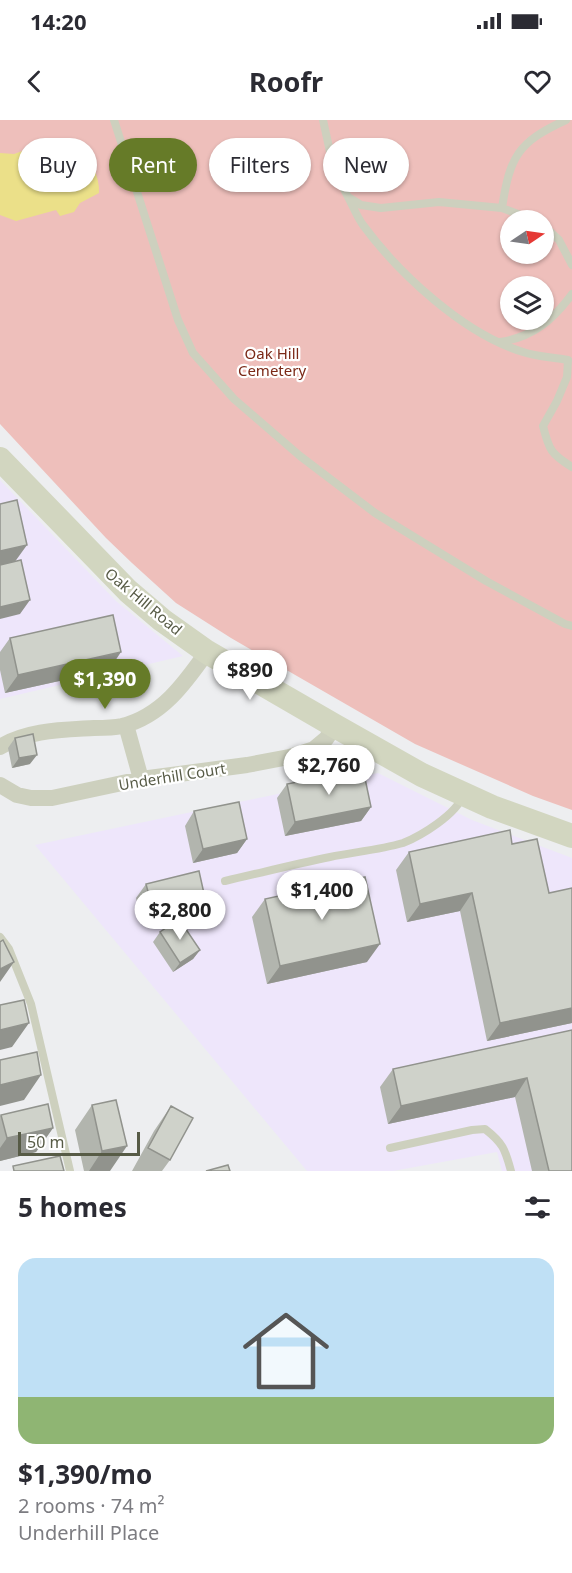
<!DOCTYPE html>
<meta charset="utf-8">
<style>
body{margin:0;font-family:"Noto Sans",sans-serif;background:#f7f7f7;color:#2b2b33;height:100vh;display:flex;flex-direction:column;font-size:22px;white-space:nowrap}
*{box-sizing:border-box;margin:0}
p{font-size:20px;color:#7c7c81}
.icon{flex:none;width:33px;height:33px;fill:none;stroke:currentColor;stroke-width:2;stroke-linecap:round;stroke-linejoin:round}
.map{position:relative;height:1051px;overflow:hidden}
.drawer{display:flex;flex-direction:column;background:#fff;flex:1}
.drawer>*{flex:none}
.guide{position:absolute;left:18px;top:18px;width:537px;height:54px;display:flex;gap:12px}
.needle{width:39px;rotate:77deg}
.controls{position:absolute;left:500px;top:90px;display:grid;gap:12px}
.controls a{display:grid;place-items:center;width:54px;height:54px;border-radius:50%;background:#fff;box-shadow:0 2px 4px #0004;font-size:30px}
.scale{position:absolute;left:18px;bottom:15px;width:122px;box-sizing:border-box;padding-left:6px;border:3px solid #575b46;border-top:0;font-size:16px;line-height:21px;white-space:nowrap;color:#575b46;-webkit-text-stroke:4px #fff;paint-order:stroke}
.price{position:absolute;translate:-50% -51px;padding:0 14px;border-radius:21px;background:#fff;color:#222;font-size:20px;line-height:39px;filter:drop-shadow(0 2px 3px #0008)}
.price::after{content:'';position:absolute;left:50%;top:36px;width:18px;height:14px;margin-left:-9px;background:inherit;clip-path:polygon(0 0,100% 0,50% 100%)}
.price.selected{background:#667b28;color:#fff}
ul{padding:0;list-style:none}
li{display:grid;align-content:center;gap:12px;height:318px;padding:0 18px}
li+li{border-top:2px solid #e1e1e2}
li span{display:grid;place-items:center;height:186px;border-radius:18px;color:#555}
li>.icon{margin-inline-start:auto}
span .icon{width:108px;height:108px;fill:#fffc;stroke-width:1}
li b{font-size:26px}
h2{display:flex;justify-content:space-between;align-items:center;height:72px;padding:0 18px;font-size:26px}
.chip{padding:0 21px;border-radius:27px;background:#fff;box-shadow:0 2px 4px #0004;font-size:21px;line-height:54px}
.chip.selected{background:#667b28;color:#fff}
.status{display:flex;justify-content:space-between;align-items:center;height:42px;padding:0 30px;background:#fff;direction:ltr}
.status svg{height:16px;fill:currentColor}
header{display:flex;justify-content:space-between;align-items:center;height:78px;padding:0 18px;background:#fff;font-size:27px;font-weight:700}
.map>svg:first-child{display:block}
.commercial{fill:#eee6fb}
.green{fill:#eebfbb;fill-rule:evenodd}
.water{fill:#ebe089}
.lines{fill:none;stroke-linecap:round;stroke-linejoin:round}
.lane{stroke:#cdd0be;stroke-width:8}
.street{stroke:#cdd0be;stroke-width:16}
.secondary{stroke:#d2d6c0;stroke-width:24}
.wall{fill:#b2b5ae}
.shaded-wall{fill:#91938d}
.building{fill:#cfd2ca;stroke:#91938d;stroke-width:1.5}
.labels{text-anchor:middle;dominant-baseline:central;stroke-width:4.5;stroke-linejoin:round;paint-order:stroke}
.park-label{font-size:15px;fill:#7b2917;stroke:#fff}
.street-label{font-size:15px;fill:#575b46;stroke:#fff}
</style>
<div class="status"><b>14:20</b><svg viewBox="0 0 49 12"><path d="M0 12V9h3v3zM5 12V6h3v6zM10 12V3h3v9zM15 12V0h3v12zM26 1h20v11H26zM47 4h2v5h-2z"/></svg></div>
<header><svg class="icon" aria-label="back" viewBox="0 0 24 24"><path d="M15 5l-7 7 7 7"/></svg>Roofr<svg class="icon" aria-label="heart" viewBox="0 0 24 24"><path d="M12 20l-8-8c-3-5 5-10 8-4 3-6 11-1 8 4z"/></svg></header>
<div class="map">
<svg width="572" height="1051" viewBox="0 0 572 1051">
<rect width="100%" height="100%" fill="#edeef0"/>
<path class="commercial" d="M0,360L116,481L183,536L0,579Z
M378,653L472,700L572,738V1051H502L497,1032L393,1051H307L35,725Z"/>
<path class="green" d="M0,0H572V690L533,676L415,624L231,518L176,483L132,443L106,418L0,304ZM510,100H543V134H510ZM510,166H543V200H510Z"/>
<path class="water" d="M82,23C89,38 100,56 99,73L80,83L74,92L60,96L56,90L16,101L0,95V33L14,34L31,28L64,24Z"/>
<g class="lines">
<path class="lane" d="M114,0L178,200L193,233L234,279L300,336L375,393L486,461L565,504L572,506
M323,0L334,50L348,77L361,85L381,88L439,82L502,88C510,36 518,22 566,0
M348,77C353,86 357,97 363,105C399,154 464,214 523,232C537,237 553,237 568,240L567,257L557,281L543,306C549,330 551,334 572,347
M502,88L534,100
M543,105L559,120L572,145
M500,222C533,217 553,200 572,174
M225,761C260,753 295,744 330,737C354,732 379,730 403,723C421,716 457,694 463,675
M0,817L9,829L31,884L70,1051
M390,1028L472,1010L485,1009C503,1023 505,1029 511,1051"/>
<path class="street" d="M126,605L141,659
M0,627C28,610 62,610 94,608C103,608 113,608 122,606C162,596 185,563 207,532
M0,665L17,675L31,678H52L141,659L247,645L289,637L314,629L326,619L335,606"/>
<path class="secondary" d="M0,339L128,471L162,500L207,532L335,606L422,655L492,687L572,716"/>
</g>
<path class="wall" d="M10,518L109,550L5,573L0,550V532Z
M15,618L30,644L12,648L8,628Z
M287,664L371,687L361,701L285,716L277,678Z
M194,691L247,719L237,733L193,743L185,706Z
M512,724L549,773L572,903L487,921L460,791L407,802L396,750L409,732Z
M146,764L196,792L143,805L136,778Z
M265,779L367,842L267,864L252,797Z
M160,812L200,830L193,839L173,852L153,822Z
M572,910V1051H532L515,977L388,1004L380,967L393,949Z
M92,985L110,1051H84L75,1010Z
M171,986L170,1040L162,1051H132L154,1011Z
M1,995L53,1008L36,1032L0,1041V996Z"/>
<path class="shaded-wall" d="M27,425L14,443L0,446V431Z
M30,480L20,494L0,499V487Z
M121,532L109,550L5,573L18,555Z
M37,635L30,644L12,648L19,638Z
M371,687L361,701L285,716L295,702Z
M247,719L237,733L193,743L203,729Z
M472,773L460,791L407,802L420,784Z
M205,778L196,792L143,805L153,791Z
M380,824L367,842L267,864L280,846Z
M200,830L193,839L173,852L180,843Z
M14,842L0,862V849Z
M572,888V903L487,921L500,903Z
M29,903L12,927L0,930V910Z
M41,955L24,980L0,986V965Z
M527,958L515,977L388,1004L401,986Z
M53,1008L36,1032L0,1041V1028L7,1018Z
M127,1026L110,1051H89L102,1031Z"/>
<path class="building" d="M17,380L27,425L0,431V384Z
M21,440L30,480L0,487V445Z
M113,495L121,532L18,555L10,518Z
M33,614L37,635L19,638L15,618Z
M363,649L371,687L295,702L287,664Z
M239,682L247,719L203,729L194,691Z
M510,710L512,724L537,719L549,773L572,768V888L500,903L472,773L420,784L409,732Z
M199,751L205,778L153,791L146,764Z
M365,757L380,824L280,846L265,779Z
M179,799L200,830L180,843L160,812Z
M3,820L14,842L0,849V822Z
M24,880L29,903L0,910V885Z
M572,910V1051H549L527,958L401,986L393,949Z
M37,932L41,955L0,965V940Z
M116,980L127,1026L102,1031L92,985Z
M48,984L53,1008L7,1018L1,995Z
M171,986L193,998L170,1040L148,1028Z
M60,1036L64,1051H14L13,1046Z
M228,1045L230,1051H206Z"/>
<g class="labels">
<g class="park-label">
<text x="272" y="233">Oak Hill<tspan x="272" dy="17">Cemetery</tspan></text>
</g>
<g class="street-label">
<text transform="translate(144 481) rotate(40)">Oak Hill Road</text>
<text transform="translate(172 656) rotate(-9)">Underhill Court</text>
</g>
</g>
</svg>
<div class="controls">
<a><svg class="needle" viewBox="-14 -14 28 28"><path d="M0-13l5 13h-10z" fill="#e53935"/><path d="M0 13l5-13h-10z" fill="#7c7c81"/></svg></a>
<a><svg class="icon" aria-label="layers" viewBox="0 0 24 24"><path d="M12 4l9 5-9 5-9-5zM3 14l9 5 9-5"/></svg></a>
</div>
<div class="scale">50 m</div>
<b class="price" style="left:250px;top:581px">$890</b>
<b class="price selected" style="left:105px;top:590px">$1,390</b>
<b class="price" style="left:329px;top:676px">$2,760</b>
<b class="price" style="left:322px;top:801px">$1,400</b>
<b class="price" style="left:180px;top:821px">$2,800</b>
<div class="guide">
<a class="chip">Buy</a>
<a class="chip selected">Rent</a>
<a class="chip">Filters</a>
<a class="chip">New</a>
</div>
</div>
<section class="drawer">
<h2>5 homes<svg class="icon" aria-label="filters" viewBox="0 0 24 24"><path d="M4 7h16M4 17h16"/><circle cx="9" cy="7" r="2"/><circle cx="15" cy="17" r="2"/></svg></h2>
<ul>
<li><span style="background:linear-gradient(#bfe0f5 75%,#8fb573 0)"><svg class="icon" aria-label="home" viewBox="0 0 24 24"><path d="M3 11l9-7 9 7M6 9v11h12V9"/></svg></span><div><b>$1,390/mo</b><p>2 rooms · 74 m²</p><p>Underhill Place</p></div></li>
</ul>
</section>
